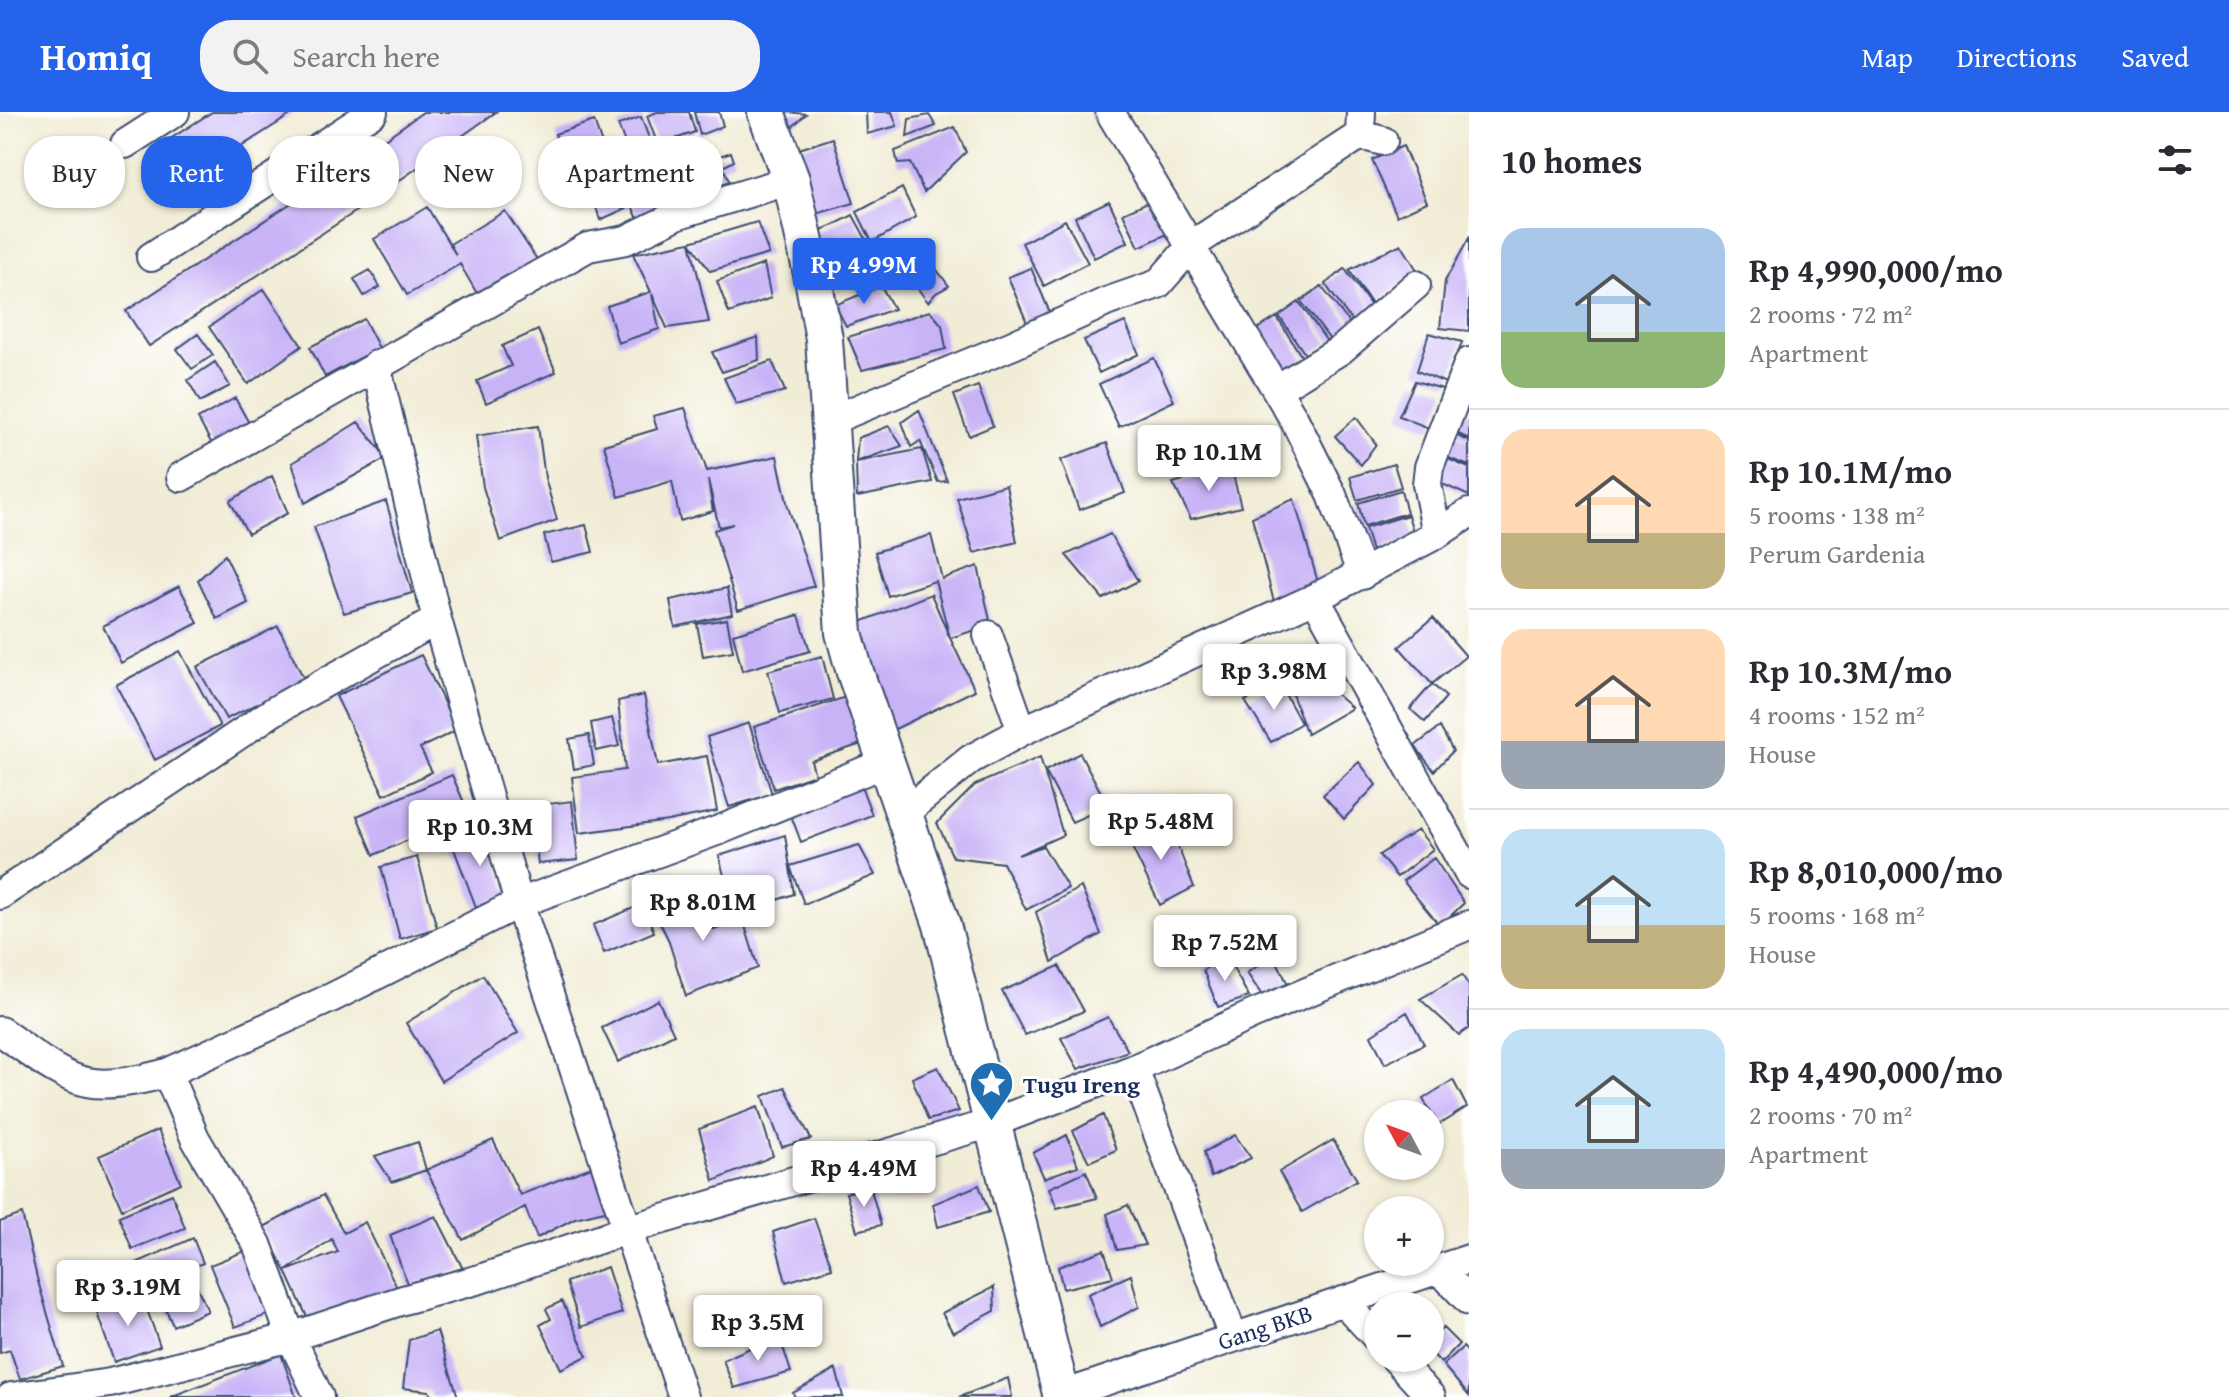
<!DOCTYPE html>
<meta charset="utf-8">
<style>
body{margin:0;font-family:"Gentium Book Plus",serif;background:#f2f2f3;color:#2b2b33;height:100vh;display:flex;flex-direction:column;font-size:30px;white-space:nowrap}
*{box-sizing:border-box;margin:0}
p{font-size:26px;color:#7c7c81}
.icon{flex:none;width:44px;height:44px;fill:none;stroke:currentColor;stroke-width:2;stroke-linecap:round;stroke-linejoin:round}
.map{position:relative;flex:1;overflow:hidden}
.details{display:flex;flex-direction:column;background:#fff;width:760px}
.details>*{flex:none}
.banner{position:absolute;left:24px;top:24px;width:760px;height:72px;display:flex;gap:16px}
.needle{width:52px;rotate:311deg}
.controls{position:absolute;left:1364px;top:988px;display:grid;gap:16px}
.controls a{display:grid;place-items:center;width:80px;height:80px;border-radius:50%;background:#fff;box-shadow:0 2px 6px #0004;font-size:40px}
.price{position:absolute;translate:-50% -68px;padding:0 18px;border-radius:8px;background:#fff;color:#222;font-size:26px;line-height:52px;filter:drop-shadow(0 2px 4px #0008)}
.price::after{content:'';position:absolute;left:50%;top:48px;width:24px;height:18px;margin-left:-12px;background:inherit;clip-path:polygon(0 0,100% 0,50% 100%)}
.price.selected{background:#2563eb;color:#fff}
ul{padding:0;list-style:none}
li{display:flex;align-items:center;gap:24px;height:200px;padding:0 32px}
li+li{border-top:2px solid #e1e1e2}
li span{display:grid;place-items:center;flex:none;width:224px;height:160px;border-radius:24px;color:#555}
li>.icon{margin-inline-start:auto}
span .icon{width:96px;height:96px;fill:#fffc;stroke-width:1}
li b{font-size:34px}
h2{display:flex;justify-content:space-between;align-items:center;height:96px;padding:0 32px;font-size:34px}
.tag{padding:0 28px;border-radius:32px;background:#fff;box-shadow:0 2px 6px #0004;font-size:28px;line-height:72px}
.tag.selected{background:#2563eb;color:#fff}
header{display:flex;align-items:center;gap:48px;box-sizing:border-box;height:112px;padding:0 40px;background:#2563eb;color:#fff}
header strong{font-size:38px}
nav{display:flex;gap:44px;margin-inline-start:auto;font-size:28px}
.search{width:560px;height:72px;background:#f2f2f3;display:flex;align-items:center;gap:20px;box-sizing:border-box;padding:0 28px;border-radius:32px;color:#7c7c81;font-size:30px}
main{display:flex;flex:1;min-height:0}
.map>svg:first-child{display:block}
.building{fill:#c8b3f7}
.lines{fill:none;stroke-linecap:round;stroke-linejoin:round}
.minor-casing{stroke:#3b4b70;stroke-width:32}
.tertiary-casing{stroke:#3b4b70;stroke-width:40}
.minor{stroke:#fff;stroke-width:28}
.tertiary{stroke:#fff;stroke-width:36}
.labels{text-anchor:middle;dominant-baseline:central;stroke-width:6;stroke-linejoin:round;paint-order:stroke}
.poi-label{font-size:24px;font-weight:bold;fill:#1b2f5e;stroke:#fff;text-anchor:start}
.street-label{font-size:24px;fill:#1b2f5e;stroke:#fff}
</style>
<header>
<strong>Homiq</strong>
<div class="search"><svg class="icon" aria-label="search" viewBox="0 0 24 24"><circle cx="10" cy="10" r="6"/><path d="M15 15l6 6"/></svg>Search here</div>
<nav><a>Map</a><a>Directions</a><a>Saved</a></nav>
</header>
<main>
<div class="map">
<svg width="1469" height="1285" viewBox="0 0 1469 1285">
<rect width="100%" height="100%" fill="#fff"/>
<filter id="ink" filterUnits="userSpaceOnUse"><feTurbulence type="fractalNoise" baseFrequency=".0125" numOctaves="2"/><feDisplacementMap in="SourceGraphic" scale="16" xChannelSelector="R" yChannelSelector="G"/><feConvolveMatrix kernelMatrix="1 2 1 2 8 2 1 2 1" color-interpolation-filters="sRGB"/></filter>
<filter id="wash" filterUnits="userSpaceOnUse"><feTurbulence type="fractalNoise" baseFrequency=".006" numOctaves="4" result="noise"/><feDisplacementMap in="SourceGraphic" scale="32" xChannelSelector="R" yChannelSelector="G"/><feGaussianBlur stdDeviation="1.8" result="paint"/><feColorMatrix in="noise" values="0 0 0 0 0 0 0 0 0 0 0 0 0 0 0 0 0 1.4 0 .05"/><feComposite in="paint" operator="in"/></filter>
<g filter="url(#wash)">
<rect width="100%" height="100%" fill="#f1ecd5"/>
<g id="blocks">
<path class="building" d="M212,0H295L194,65L170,27Z
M423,0H496L352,102L149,234L126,199L328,67Z
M657,0H689L695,20L658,33L647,4Z
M694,0H719L723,14L700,23Z
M787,0L806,2L786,21L781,7Z
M866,0H892L897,14L867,22Z
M929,3L936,14L907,25L909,7Z
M641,5L653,37L630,43L618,13Z
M594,9L609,52L570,66L555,22Z
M955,15L966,40L924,80L910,51L898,52L895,39Z
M833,26L854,91L809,104L790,40Z
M1403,34L1427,90L1397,104L1372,48Z
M731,40L734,49L723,55L729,69L704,83L690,96L676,59Z
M671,59L684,98L643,118L624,76Z
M623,72L629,95L600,108L592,82Z
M902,76L916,105L872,130L857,100Z
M1159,85L1174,119L1139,135L1123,101Z
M1109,89L1128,130L1094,146L1075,105Z
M427,95L456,143L450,132L505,99L544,158L483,192L460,152L407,183L374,127Z
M853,103L866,127L826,148L810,125Z
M1065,108L1088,151L1044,174L1022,131Z
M757,110L769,142L710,159L690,130Z
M1469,126V219L1440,216L1445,169Z
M690,130L709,210L667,216L652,182L659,217L618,231L607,194L651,180L633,142Z
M1401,132L1417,158L1373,194L1349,158Z
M930,149L949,174L936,181L928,190L908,164Z
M764,152L771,186L729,201L717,169Z
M1031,156L1053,208L1030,218L1008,165Z
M1345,157L1374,198L1354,212L1325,172Z
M370,158L380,175L364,184L354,167Z
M881,174L894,197L846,214L835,193Z
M1321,174L1351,213L1331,229L1301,189Z
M264,177L302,234L248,272L209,215Z
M1299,190L1328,231L1307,245L1279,204Z
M930,199L942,213L946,237L862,258L848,225Z
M1277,205L1303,247L1282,260L1256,218Z
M364,207L379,236L325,265L310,235Z
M1125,210L1139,242L1099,261L1084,228Z
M538,218L556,260L486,291L477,269L511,254L502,234Z
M1429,221L1462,230L1448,272L1417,259Z
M198,222L213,243L192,257L177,237Z
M758,225L759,248L722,260L712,240Z
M1154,246L1174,289L1119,315L1099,272Z
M772,249L785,279L736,292L724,266Z
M215,250L230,274L200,290L188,268Z
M1415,269L1446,278L1431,317L1399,304Z
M978,274L993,314L969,324L954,283Z
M235,286L254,320L217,341L198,307Z
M685,296L707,359L777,344L788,395L814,474L738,498L714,418L733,412L719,415L708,368L713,399L680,409L672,369L619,385L604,333L657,317L653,304Z
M919,298L947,369L938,370L920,329L911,335L902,310Z
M1463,299L1469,301V327L1454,320Z
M1356,305L1376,332L1361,353L1335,324Z
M358,310L387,346L305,391L292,351Z
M538,314L545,366L557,408L500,429L483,375L476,324Z
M889,314L902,334L856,350L858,326Z
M1455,323L1469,329V354L1446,345Z
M1107,331L1125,381L1079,398L1061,348Z
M922,337L932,370L857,385L856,350Z
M1446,346L1469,356V384L1438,370Z
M1394,352L1401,375L1357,388L1350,365Z
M1231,354L1241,395L1191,407L1173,371Z
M272,364L288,401L248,422L230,389Z
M1006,373L1017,430L974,441L957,386Z
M1401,378L1407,401L1364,414L1358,391Z
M1294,387L1319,474L1274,490L1252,405Z
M386,389L412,481L344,501L314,415Z
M1408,403L1415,426L1372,439L1365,416Z
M586,413L593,440L551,450L544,423Z
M1110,422L1138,469L1103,487L1066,443Z
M931,423L942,467L978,454L991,513L950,526L975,578L893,618L858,511L931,482L950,526L935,469L888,484L875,440Z
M225,443L248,491L217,507L198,468Z
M179,474L198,511L121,551L103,514Z
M727,476L732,502L675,515L670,488Z
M799,503L810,539L742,559L733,522Z
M1433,506L1466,544L1432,572L1399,535Z
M727,507L733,539L703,544L697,512Z
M278,514L305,569L226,607L197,555Z
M180,539L220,614L155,648L116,573Z
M421,543L457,618L420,636L432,660L384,683L336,584Z
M822,544L833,587L780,601L768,559Z
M1317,566L1352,596L1307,622L1292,582Z
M1279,571L1301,611L1271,630L1245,589Z
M1432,572L1446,585L1425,610L1410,597Z
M644,583L658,653L707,644L717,699L668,709L579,721L572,665L625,658L618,589Z
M846,585L861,632L811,649L815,663L774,677L754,615Z
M612,606L619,634L596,639L591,611Z
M749,611L772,682L729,695L707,625Z
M1440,615L1453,639L1434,659L1415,634Z
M589,623L594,653L574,657L569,627Z
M1080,641L1108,694L1072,710L1045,659Z
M1040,645L1063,723L1018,743L1043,734L1068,776L1026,798L1003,751L953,745L937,711L975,673Z
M1359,650L1376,673L1344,707L1323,683Z
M452,663L469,702L374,743L357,704Z
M860,671L872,703L801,730L789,698Z
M572,689L578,748L538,752L532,694Z
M1170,715L1194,775L1160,793L1124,719Z
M484,716L509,783L476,795L451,729Z
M1418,718L1433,737L1397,765L1379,743Z
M785,723L794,782L734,803L719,744Z
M859,733L875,763L804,792L790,754Z
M417,745L437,816L400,827L381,755Z
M1434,746L1464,791L1440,814L1403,769Z
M701,773L713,817L744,811L758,856L686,884L668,827L652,795Z
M1081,775L1101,822L1052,850L1036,800Z
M643,792L654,820L604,841L593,813Z
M1226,843L1249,885L1218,895L1203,858Z
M1274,843L1290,877L1265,888L1247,861Z
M1059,854L1084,899L1025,923L1002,879Z
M483,863L518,921L441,969L406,911Z
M1462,863L1469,874V916L1459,923L1420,887Z
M658,888L674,922L618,950L602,916Z
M1407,900L1424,932L1385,952L1371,923Z
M1108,905L1128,939L1078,957L1061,926Z
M938,955L959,999L928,1008L912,966Z
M1453,968L1467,995L1438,1013L1423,987Z
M785,975L811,1027L782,1035L763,984Z
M758,995L773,1044L714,1069L699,1017Z
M1103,1003L1116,1038L1089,1050L1073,1019Z
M158,1018L181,1071L122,1097L99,1044Z
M1067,1023L1078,1054L1044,1066L1033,1041Z
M1235,1023L1251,1046L1211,1065L1204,1040Z
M493,1028L520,1083L599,1052L613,1097L575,1106L537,1126L525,1095L463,1128L426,1058Z
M1333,1028L1357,1068L1302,1100L1279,1060Z
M418,1030L426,1058L392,1070L375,1044Z
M1086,1059L1097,1086L1057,1096L1049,1076Z
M979,1073L989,1100L938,1115L933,1092Z
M870,1074L881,1113L857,1119L846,1081Z
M172,1082L185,1116L132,1137L119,1104Z
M323,1083L344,1121L365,1110L401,1184L367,1192L363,1186L307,1205L286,1159L338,1140L332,1127L286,1159L262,1116Z
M1128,1093L1145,1133L1117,1138L1107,1102Z
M22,1102L37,1166L63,1254L20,1267L10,1238L0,1241V1110Z
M436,1104L463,1157L408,1174L390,1123Z
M814,1106L832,1156L786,1170L773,1120Z
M193,1126L203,1151L144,1176L134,1152Z
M250,1137L275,1200L235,1215L210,1153Z
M1104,1138L1113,1165L1063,1177L1058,1155Z
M607,1155L622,1201L581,1215L566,1170Z
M1131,1163L1139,1195L1100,1215L1088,1182Z
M193,1166L208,1199L173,1214L159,1181Z
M994,1175L995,1199L953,1221L942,1201Z
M141,1181L160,1234L114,1250L96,1198Z
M562,1189L587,1244L561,1257L540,1213L551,1207L546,1197Z
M1443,1216L1459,1232L1441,1251L1430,1239V1229Z
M437,1219L458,1285H432L429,1279L403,1276L409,1228Z
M779,1223L791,1260L734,1276L723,1248Z
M1463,1235L1469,1241V1284L1443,1253Z
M281,1242L296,1285H170Z
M836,1257L843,1285H795L793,1281Z
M1008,1266L1012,1285H959Z"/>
</g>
</g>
<g filter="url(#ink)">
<use href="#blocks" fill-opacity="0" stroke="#3b4b70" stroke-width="2"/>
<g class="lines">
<defs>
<path id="minor" d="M1110,0L1294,307L1332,383L1362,463
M1360,23L1383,29
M125,32L175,0
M151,145L373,0
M376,253L437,508L519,791L683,1285
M1277,277L1342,237L1416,173
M829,309L1013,233L1106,190L1158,172L1192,133L1360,23L1361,0
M181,365L588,135L626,128L679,102L791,68
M1437,422L1427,372L1429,355L1469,250
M1315,486L1469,762
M988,523L1022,619
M905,700L971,647L1022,619L1315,486L1437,422L1469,401
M0,783L274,599L437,508
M0,919C26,936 56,964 87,970C110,975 145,967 167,961L195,1026L257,1132L291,1225L319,1285
M1134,957L1233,1225
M167,961L333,885L519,791L722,717L887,650
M1441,1159L1469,1189
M1343,1189L1378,1227
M1395,1246L1431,1285
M11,1285L110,1271L291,1225L403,1188L480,1167L626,1118L992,1011L1134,957L1254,902L1469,813
M1057,1285L1469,1147"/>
<path id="tertiary" d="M766,0L791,68L813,166L824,227L844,521L854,557L942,813L1062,1285"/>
</defs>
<use href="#minor" class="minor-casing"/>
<use href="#tertiary" class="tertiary-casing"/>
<use href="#minor" class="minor"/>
<use href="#tertiary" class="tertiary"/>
</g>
</g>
<defs>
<symbol id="sight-pin" viewBox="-11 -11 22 30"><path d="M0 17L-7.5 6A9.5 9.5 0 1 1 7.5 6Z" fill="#1f6fb2" stroke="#fff"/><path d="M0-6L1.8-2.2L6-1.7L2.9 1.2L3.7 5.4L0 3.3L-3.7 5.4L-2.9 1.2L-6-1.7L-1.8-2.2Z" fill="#fff"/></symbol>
</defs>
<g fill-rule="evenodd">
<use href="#sight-pin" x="966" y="946" width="51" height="69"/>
</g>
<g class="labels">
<g class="poi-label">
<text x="1023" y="972">Tugu Ireng</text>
</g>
<g class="street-label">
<text transform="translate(1265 1215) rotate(-18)">Gang BKB</text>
</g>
</g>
</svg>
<div class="controls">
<a><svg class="needle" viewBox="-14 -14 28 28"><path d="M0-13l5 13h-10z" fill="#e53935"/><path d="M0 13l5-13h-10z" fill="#7c7c81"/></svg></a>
<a>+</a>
<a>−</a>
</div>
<b class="price selected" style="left:864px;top:194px">Rp 4.99M</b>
<b class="price" style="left:1209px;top:381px">Rp 10.1M</b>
<b class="price" style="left:1274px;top:600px">Rp 3.98M</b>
<b class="price" style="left:1161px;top:750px">Rp 5.48M</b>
<b class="price" style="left:480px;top:756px">Rp 10.3M</b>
<b class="price" style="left:703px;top:831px">Rp 8.01M</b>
<b class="price" style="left:1225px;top:871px">Rp 7.52M</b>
<b class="price" style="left:864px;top:1097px">Rp 4.49M</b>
<b class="price" style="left:128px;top:1216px">Rp 3.19M</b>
<b class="price" style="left:758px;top:1251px">Rp 3.5M</b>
<div class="banner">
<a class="tag">Buy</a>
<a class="tag selected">Rent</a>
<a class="tag">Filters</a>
<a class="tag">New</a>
<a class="tag">Apartment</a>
</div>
</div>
<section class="details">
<h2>10 homes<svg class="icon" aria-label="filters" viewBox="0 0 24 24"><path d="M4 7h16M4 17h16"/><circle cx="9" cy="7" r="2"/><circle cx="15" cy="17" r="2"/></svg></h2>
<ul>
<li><span style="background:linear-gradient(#a9c7e8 65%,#8fb573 0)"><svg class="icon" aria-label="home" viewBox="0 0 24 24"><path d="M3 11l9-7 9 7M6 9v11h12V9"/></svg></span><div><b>Rp 4,990,000/mo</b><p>2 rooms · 72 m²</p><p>Apartment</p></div></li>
<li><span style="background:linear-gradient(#ffd9b3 65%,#c2b280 0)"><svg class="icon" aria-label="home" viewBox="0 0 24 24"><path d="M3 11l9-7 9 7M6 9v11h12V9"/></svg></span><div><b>Rp 10.1M/mo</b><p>5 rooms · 138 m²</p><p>Perum Gardenia</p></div></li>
<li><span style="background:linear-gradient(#ffd9b3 70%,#9aa5b1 0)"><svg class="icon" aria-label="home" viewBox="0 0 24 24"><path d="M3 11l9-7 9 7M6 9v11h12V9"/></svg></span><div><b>Rp 10.3M/mo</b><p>4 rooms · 152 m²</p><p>House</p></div></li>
<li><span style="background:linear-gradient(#bfe0f5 60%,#c2b280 0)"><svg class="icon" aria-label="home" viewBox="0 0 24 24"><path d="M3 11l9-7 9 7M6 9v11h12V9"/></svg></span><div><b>Rp 8,010,000/mo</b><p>5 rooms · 168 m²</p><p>House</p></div></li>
<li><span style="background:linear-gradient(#bfe0f5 75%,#9aa5b1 0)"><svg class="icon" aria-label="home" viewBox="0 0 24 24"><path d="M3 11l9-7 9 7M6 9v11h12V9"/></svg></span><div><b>Rp 4,490,000/mo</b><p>2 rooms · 70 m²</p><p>Apartment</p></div></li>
</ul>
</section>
</main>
